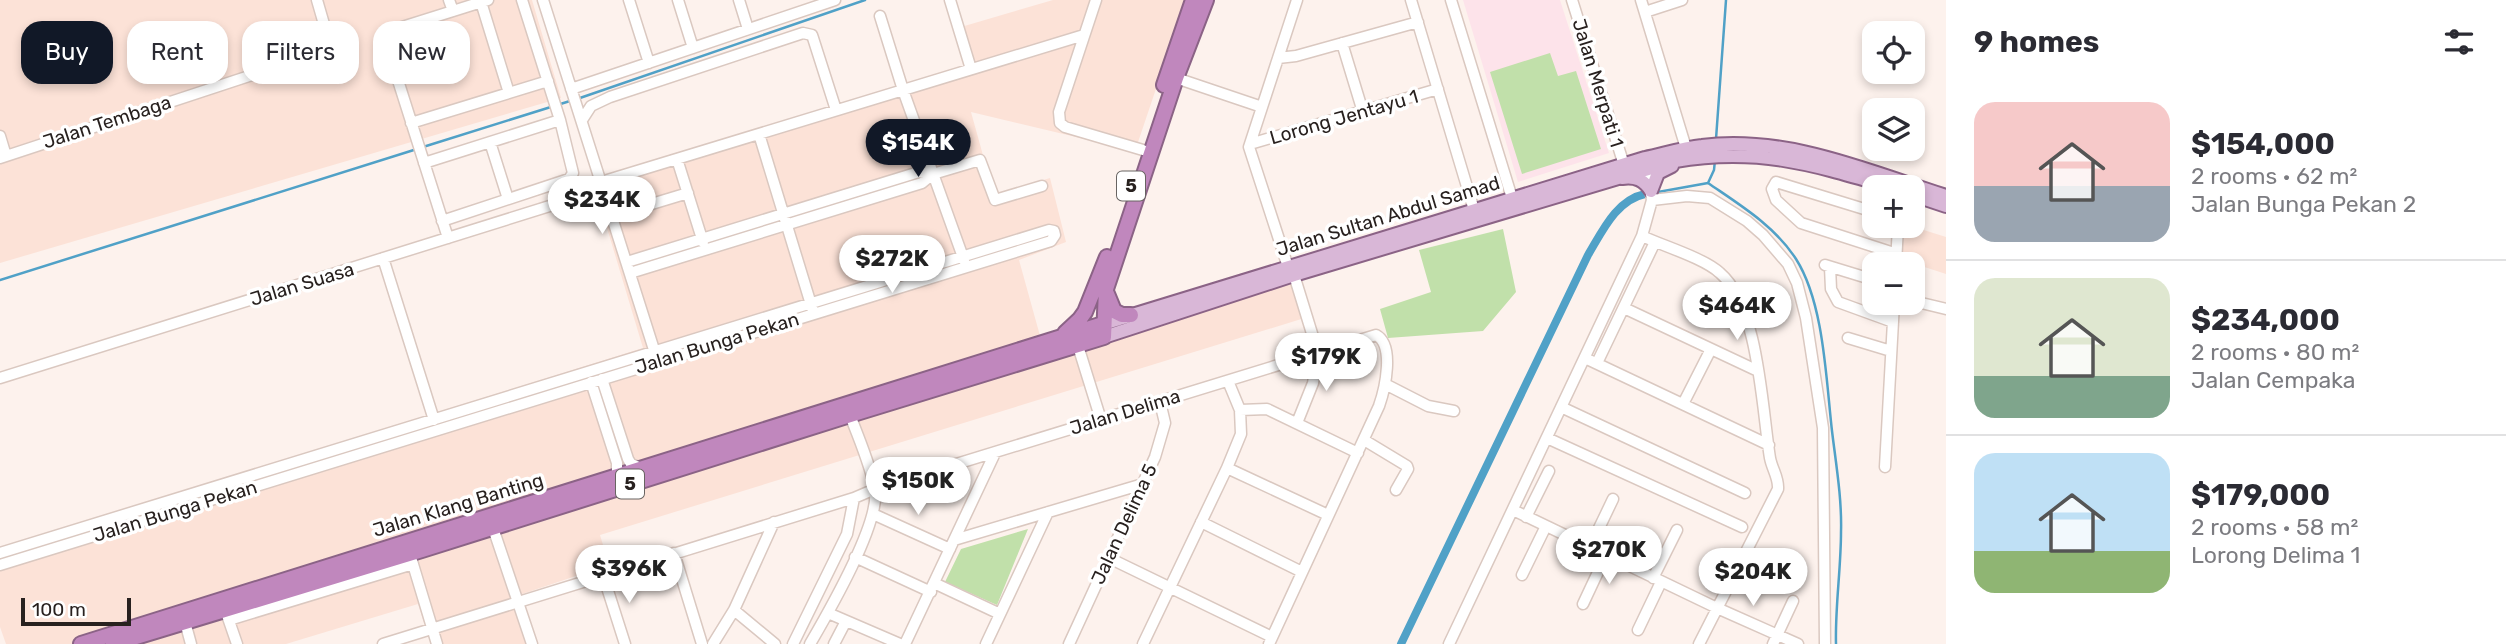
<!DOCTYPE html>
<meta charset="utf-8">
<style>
body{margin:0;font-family:Rubik,sans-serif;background:#f2f2f3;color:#2b2b33;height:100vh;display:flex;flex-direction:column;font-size:26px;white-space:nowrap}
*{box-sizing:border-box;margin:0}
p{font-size:23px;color:#7c7c81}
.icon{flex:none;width:38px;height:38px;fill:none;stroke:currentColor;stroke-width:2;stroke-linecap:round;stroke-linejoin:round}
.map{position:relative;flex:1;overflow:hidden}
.panel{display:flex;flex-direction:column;background:#fff;width:560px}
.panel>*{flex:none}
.hud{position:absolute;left:21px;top:21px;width:665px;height:63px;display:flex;gap:14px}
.tools{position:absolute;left:1862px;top:21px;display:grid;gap:14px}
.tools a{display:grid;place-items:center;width:63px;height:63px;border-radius:14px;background:#fff;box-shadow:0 4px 10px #0003;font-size:35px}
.scale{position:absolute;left:21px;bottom:18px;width:110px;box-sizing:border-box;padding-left:7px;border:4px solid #28211f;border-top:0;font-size:19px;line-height:24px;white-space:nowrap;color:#28211f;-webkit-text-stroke:5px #fff;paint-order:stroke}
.price{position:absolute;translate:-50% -60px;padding:0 16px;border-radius:24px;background:#fff;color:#222;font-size:23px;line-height:46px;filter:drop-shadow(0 2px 4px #0008)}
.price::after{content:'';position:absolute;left:50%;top:42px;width:21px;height:16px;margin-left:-10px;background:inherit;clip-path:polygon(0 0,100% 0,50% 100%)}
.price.selected{background:#111827;color:#fff}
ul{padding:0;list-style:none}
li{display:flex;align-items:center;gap:21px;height:175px;padding:0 28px}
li+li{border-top:2px solid #e1e1e2}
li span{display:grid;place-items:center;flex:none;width:196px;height:140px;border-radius:21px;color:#555}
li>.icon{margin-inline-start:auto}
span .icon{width:84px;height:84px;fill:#fffc;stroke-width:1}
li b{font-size:30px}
h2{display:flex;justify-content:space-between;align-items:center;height:84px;padding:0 28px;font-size:30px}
.chip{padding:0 24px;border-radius:21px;background:#fff;box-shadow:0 4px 10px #0003;font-size:24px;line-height:63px}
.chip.selected{background:#111827;color:#fff}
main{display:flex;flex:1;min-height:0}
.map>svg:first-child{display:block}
.built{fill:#fce2d7}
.education{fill:#fde3ea}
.green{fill:#c1e0aa}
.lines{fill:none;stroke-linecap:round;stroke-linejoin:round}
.stream{stroke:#50a1c7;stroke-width:2.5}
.canal{stroke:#50a1c7;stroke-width:8}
.minor-casing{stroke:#dac8c0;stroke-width:13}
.major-casing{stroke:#8b6386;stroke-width:16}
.highway-casing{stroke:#8b6386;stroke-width:18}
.minor{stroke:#fff;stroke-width:10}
.major{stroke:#d9b7d7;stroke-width:12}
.highway{stroke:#c087bd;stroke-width:14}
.labels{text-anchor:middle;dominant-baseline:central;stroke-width:7;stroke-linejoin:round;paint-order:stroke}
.shield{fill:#fff;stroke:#686462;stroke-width:2}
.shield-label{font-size:18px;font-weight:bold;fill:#28211f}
.street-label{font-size:19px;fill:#28211f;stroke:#fff}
</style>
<main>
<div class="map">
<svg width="1946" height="644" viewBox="0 0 1946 644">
<rect width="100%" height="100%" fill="#fdf2ed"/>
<path class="built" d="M0,0H532L561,98L0,263Z
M1053,0H1186L1135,151L971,112L994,195L1050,178L1066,242L1019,260L1047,361L1301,280L1311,316L600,535L609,565L522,594L537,644H431L418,604L286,644H6L0,627V549L643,348L595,188L973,73L961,27Z
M1901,226H1911L1946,237V274L1900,259Z"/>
<path class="education" d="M1463,0H1560L1609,153L1518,182Z"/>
<path class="green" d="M1550,53L1558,76L1576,71L1601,149L1522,174L1490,72Z
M1503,229L1516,292L1483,331L1388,338L1380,309L1431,292L1419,250Z
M1028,529L997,605L945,582L961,549Z"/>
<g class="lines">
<path class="stream" d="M577,99L865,0
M1716,139L1726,0
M423,147L570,101
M1708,183L1714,170L1715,160
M1658,192L1708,183C1740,205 1775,226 1796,259C1824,303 1826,379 1832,431C1836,464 1842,499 1841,532C1841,569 1835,607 1836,644
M0,280L417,149"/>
<path class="canal" d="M1401,644L1588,255C1602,232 1616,200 1645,194"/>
<defs>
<path id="minor" d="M449,0L453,11
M543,0L656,356
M629,0L649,63
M678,0L693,48
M739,0L748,29
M950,0L971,69
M1096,0L1059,112L1060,123L1065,127L1143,150
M1411,0L1474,210
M1451,0L1512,198
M1572,0L1624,165
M1641,0L1686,148
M481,2L509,93
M1645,12L1682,0
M880,16L903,90L964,260
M1342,43L1363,112
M1278,58L1296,56L1418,22
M1173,77L1262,107
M571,89L835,0
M582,120L591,106L610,97L803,33L812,35L813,38L836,110
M411,123L548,81
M759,134L813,311
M0,136L6,156
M490,142L508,199
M1250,144L1438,89
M0,158L319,53L328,38L317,0
M677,159L703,242
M424,163L560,120
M601,182L1084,35
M1652,200L1687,196L1710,198L1747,221L1763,235L1788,264L1797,283L1806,318L1823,428L1825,644
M1874,212L1776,182L1772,189L1776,200L1801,223L1897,254
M612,216L688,193
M442,221L569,179L573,173L560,120L522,0
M1642,236C1663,246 1704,258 1720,273C1759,306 1762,410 1770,458C1772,469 1779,478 1778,489L1699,644
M448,238L383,33L488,0
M383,258L434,420
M627,262L919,172L933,174
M1896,264L1898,226
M1825,265L1874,280
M1288,267L1249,147L1297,0
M1830,267L1831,289L1838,302L1893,322
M630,273L922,183L933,174L980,160L995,200L1042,186
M1294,275L1318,353L1313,383L1297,423
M1913,301L1946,309
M1624,308L1758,371
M1848,338L1891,351
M1078,346L1101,420
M1585,358L1769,445
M1597,363L1655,242
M0,378L604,189
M602,379L628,459L631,464L641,468
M591,382L617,463V476
M1385,384L1428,406L1454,411
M1683,404L1711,349
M1561,407L1745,493
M1240,410L1267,409L1358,453
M1547,438L1742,527
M1364,440L1407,466L1408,469L1396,490
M1885,467L1894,303
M1227,468L1328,515
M1513,510L1717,608L1798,644
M873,514L950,549
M1526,517L1549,471
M1201,522L1302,572
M493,528L532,644
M954,540L1143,484
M1590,547L1613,499
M0,553L1049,230L1054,231L1055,235L1051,241L0,565
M674,553L702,644
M855,557L931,592
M1109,558L1272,637
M412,561L437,644
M603,575L625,644
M1522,575L1546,526
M1653,578L1677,530
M934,583L1000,614
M1583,604L1606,555
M734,610L775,644
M828,613L900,644
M227,615L237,644
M229,620L413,564
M185,622L191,644
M1638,630L1661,582
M383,644L854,498L875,489L1376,335C1395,345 1385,389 1379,406L1269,644
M713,644L734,610L774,522
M793,644L847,534L854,498
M810,644C828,613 880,524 875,490C871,465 857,435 849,412
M834,644L846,621
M905,644L995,453
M986,644L1048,512
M1069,644L1155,457L1165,423L1160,402
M1143,644L1227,468L1241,434L1240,410L1228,381
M1449,644L1642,236L1652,200L1646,165
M1773,644L1793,601"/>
<path id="major" d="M1622,178C1636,176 1644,180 1651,191
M1651,191L1658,173L1672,166
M1913,195L1946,206
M1103,324L1645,158C1664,154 1683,148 1702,146C1786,135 1868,171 1946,196
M1104,337L1294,275L1675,161C1758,147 1812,164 1890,187"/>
<path id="highway" d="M1164,85L1193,0
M1107,294L1114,311L1122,315H1131
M1065,333L1080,319L1085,312L1107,257
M81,644L1103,324
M113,644L422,550L850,415L1104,337L1106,289L1176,78L1206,0"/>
</defs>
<use href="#minor" class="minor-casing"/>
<use href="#major" class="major-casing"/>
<use href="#highway" class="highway-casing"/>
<use href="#minor" class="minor"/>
<use href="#major" class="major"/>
<use href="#highway" class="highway"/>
</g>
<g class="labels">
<g class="shield">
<rect x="1117" y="171.5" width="28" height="29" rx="5"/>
<rect x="616" y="469.5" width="28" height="29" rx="5"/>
</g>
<g class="shield-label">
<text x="1131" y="186">5</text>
<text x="630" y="484">5</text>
</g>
<g class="street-label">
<text transform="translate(1598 83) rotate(73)">Jalan Merpati 1</text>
<text transform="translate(1344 117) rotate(-16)">Lorong Jentayu 1</text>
<text transform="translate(107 122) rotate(-18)">Jalan Tembaga</text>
<text transform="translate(1388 216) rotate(-17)">Jalan Sultan Abdul Samad</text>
<text transform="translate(302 284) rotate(-17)">Jalan Suasa</text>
<text transform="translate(717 343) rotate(-17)">Jalan Bunga Pekan</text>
<text transform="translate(1125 412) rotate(-17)">Jalan Delima</text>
<text transform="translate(458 505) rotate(-17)">Jalan Klang Banting</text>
<text transform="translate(175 511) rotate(-17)">Jalan Bunga Pekan</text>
<text transform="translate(1124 524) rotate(-65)">Jalan Delima 5</text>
</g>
</g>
</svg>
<div class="tools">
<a><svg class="icon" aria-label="locate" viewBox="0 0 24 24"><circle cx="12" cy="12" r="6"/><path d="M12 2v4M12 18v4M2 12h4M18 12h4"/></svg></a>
<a><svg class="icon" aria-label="layers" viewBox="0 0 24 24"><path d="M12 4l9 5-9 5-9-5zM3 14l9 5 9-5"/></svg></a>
<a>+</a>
<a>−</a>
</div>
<div class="scale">100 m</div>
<b class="price selected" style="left:918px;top:179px">$154K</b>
<b class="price" style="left:602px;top:236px">$234K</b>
<b class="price" style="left:892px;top:295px">$272K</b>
<b class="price" style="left:1737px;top:342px">$464K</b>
<b class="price" style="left:1326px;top:393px">$179K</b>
<b class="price" style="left:918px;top:517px">$150K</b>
<b class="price" style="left:1609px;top:586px">$270K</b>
<b class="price" style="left:629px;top:605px">$396K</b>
<b class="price" style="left:1753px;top:608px">$204K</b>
<div class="hud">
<a class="chip selected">Buy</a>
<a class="chip">Rent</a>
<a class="chip">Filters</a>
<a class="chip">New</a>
</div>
</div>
<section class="panel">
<h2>9 homes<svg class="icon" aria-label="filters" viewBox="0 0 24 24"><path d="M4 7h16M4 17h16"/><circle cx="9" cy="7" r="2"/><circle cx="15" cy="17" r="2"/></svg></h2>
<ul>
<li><span style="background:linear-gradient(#f6c9c9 60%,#9aa5b1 0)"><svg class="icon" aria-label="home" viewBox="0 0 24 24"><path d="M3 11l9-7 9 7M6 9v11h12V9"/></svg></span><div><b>$154,000</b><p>2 rooms · 62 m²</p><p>Jalan Bunga Pekan 2</p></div></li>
<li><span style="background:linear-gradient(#dfe7d0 70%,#7fa58c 0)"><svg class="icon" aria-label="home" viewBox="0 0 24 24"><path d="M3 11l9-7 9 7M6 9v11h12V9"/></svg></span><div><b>$234,000</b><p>2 rooms · 80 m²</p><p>Jalan Cempaka</p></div></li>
<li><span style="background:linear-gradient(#bfe0f5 70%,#8fb573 0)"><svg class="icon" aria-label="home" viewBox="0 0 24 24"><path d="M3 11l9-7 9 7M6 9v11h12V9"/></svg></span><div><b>$179,000</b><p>2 rooms · 58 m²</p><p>Lorong Delima 1</p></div></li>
</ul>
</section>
</main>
